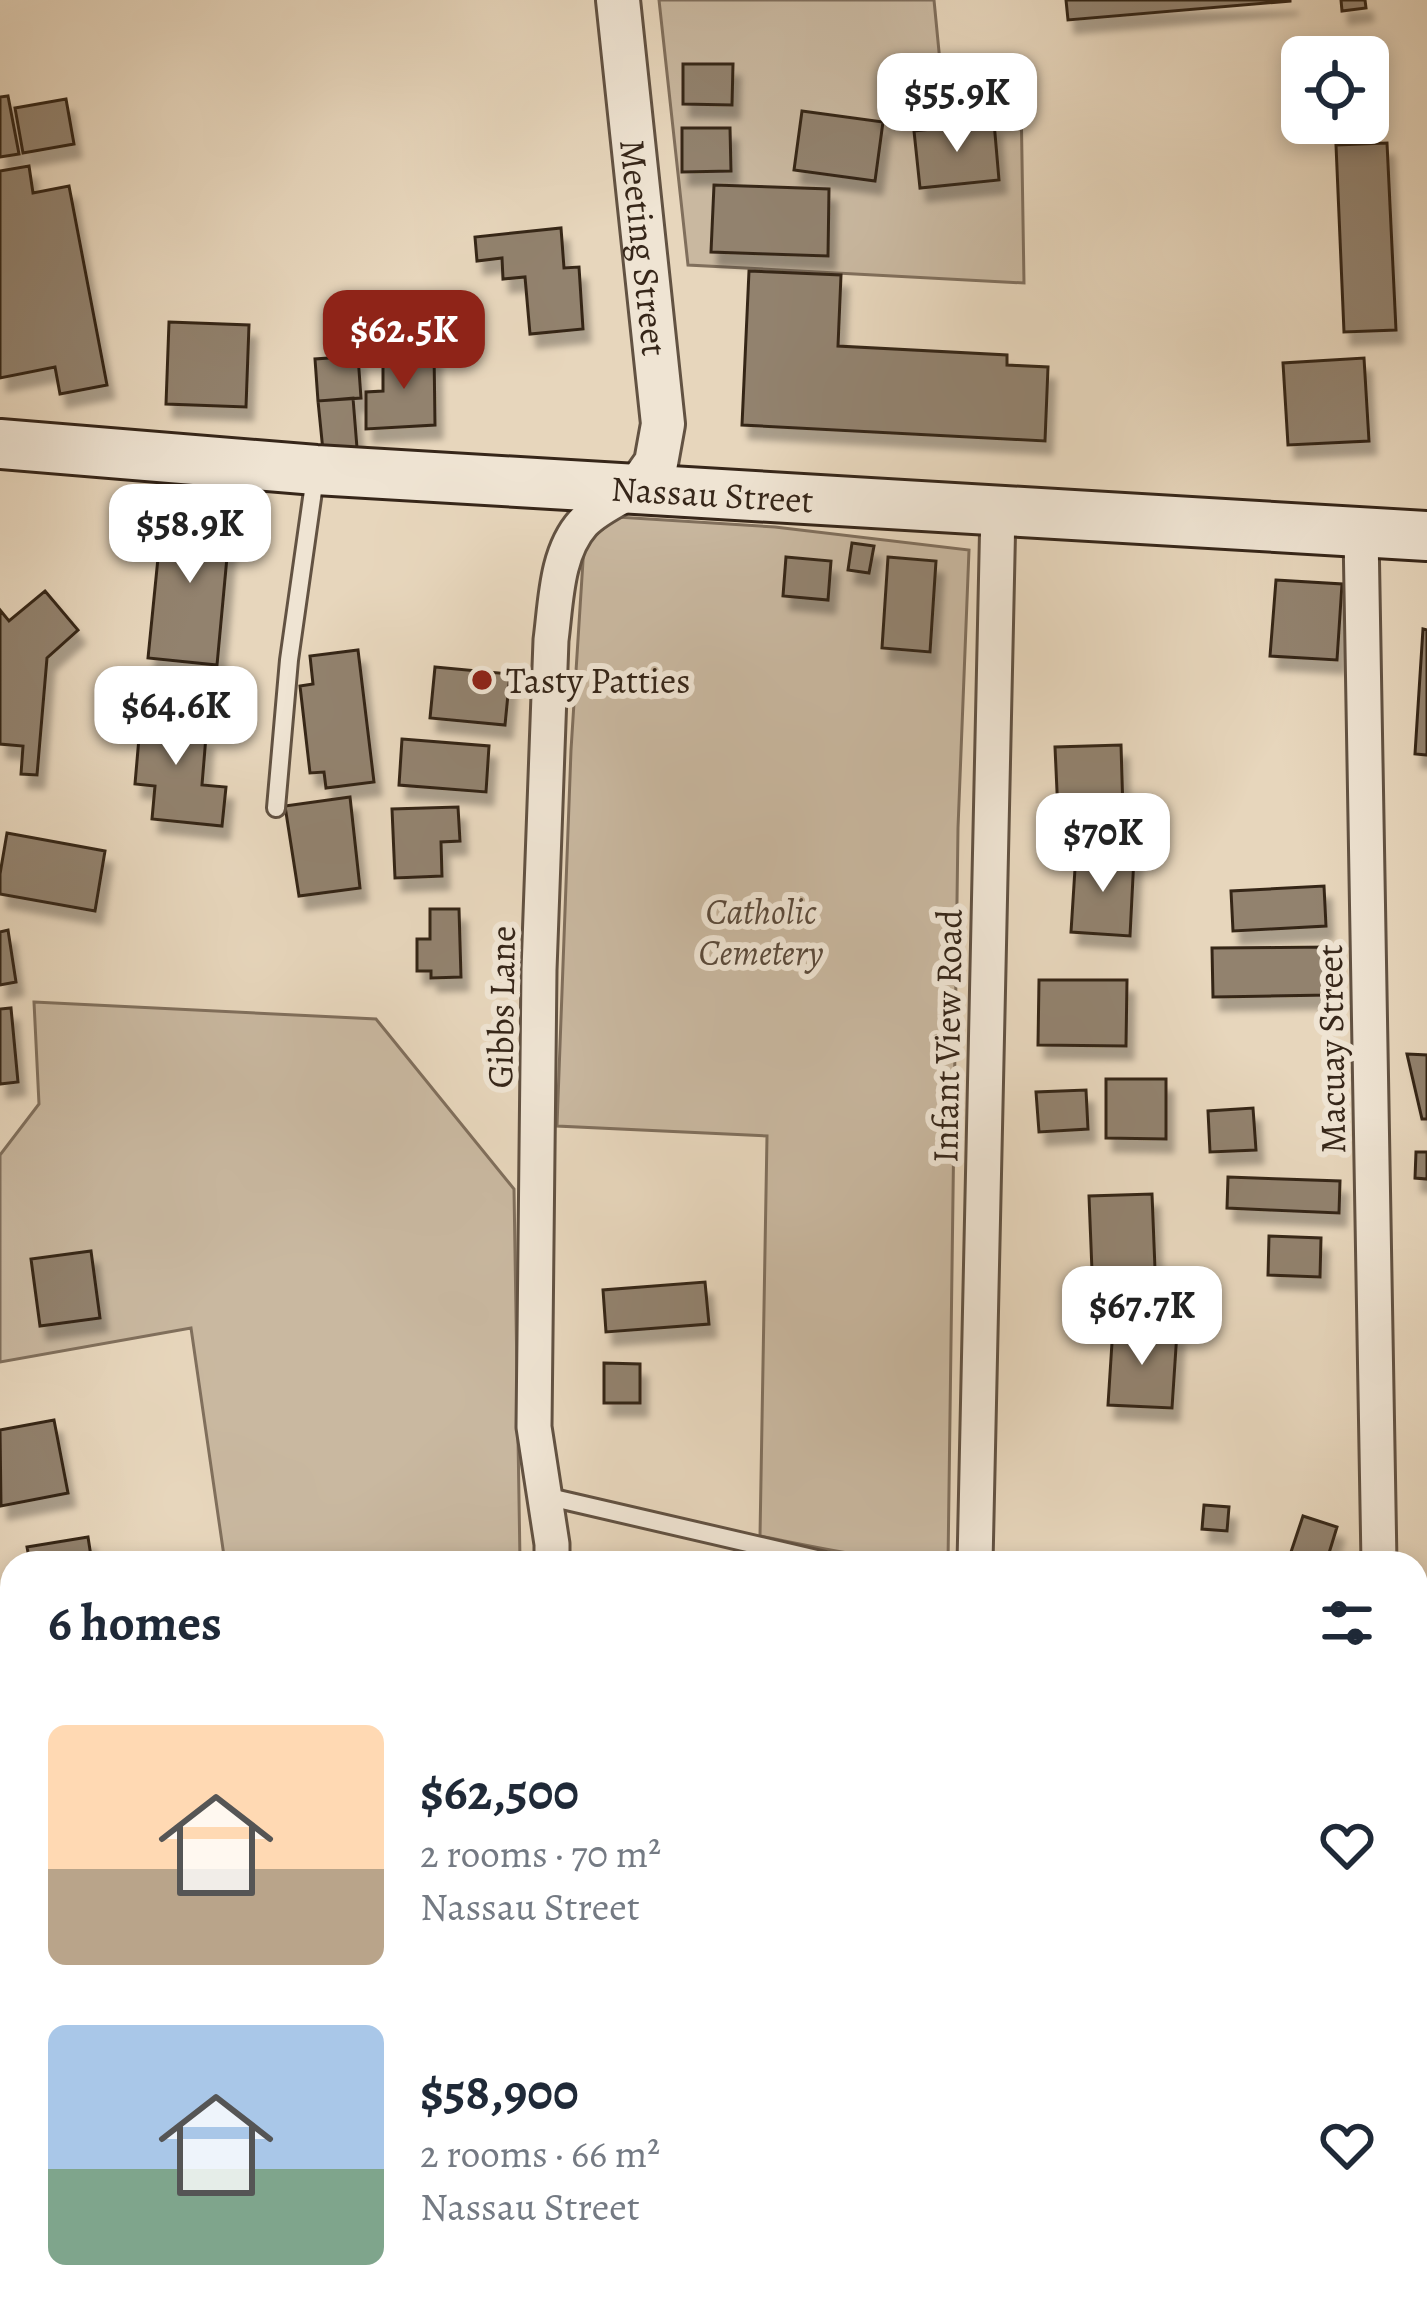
<!DOCTYPE html>
<meta charset="utf-8">
<style>
body{margin:0;font-family:Alegreya,serif;background:#f6f6f7;color:#1f2937;height:100vh;display:flex;flex-direction:column;font-size:45px;white-space:nowrap}
*{box-sizing:border-box;margin:0}
p{font-size:39px;color:#747a83}
.icon{flex:none;width:66px;height:66px;fill:none;stroke:currentColor;stroke-width:2;stroke-linecap:round;stroke-linejoin:round}
.map{position:relative;flex:1;overflow:hidden}
.side{position:absolute;left:0px;top:1551px;width:1428px;height:771px;display:flex;flex-direction:column;background:#fff;border-radius:36px 36px 0 0;box-shadow:0 6px 18px #0003}
.side>*{flex:none}
.fabs{position:absolute;left:1281px;top:36px;display:grid;gap:24px}
.fabs a{display:grid;place-items:center;width:108px;height:108px;border-radius:18px;background:#fff;box-shadow:0 6px 18px #0003;font-size:60px}
.price{position:absolute;translate:-50% -102px;padding:0 27px;border-radius:24px;background:#fff;color:#222;font-size:39px;line-height:78px;filter:drop-shadow(0 3px 6px #0008)}
.price::after{content:'';position:absolute;left:50%;top:72px;width:36px;height:27px;margin-left:-18px;background:inherit;clip-path:polygon(0 0,100% 0,50% 100%)}
.price.current{background:#8f2418;color:#fff}
ul{padding:0;list-style:none}
li{display:flex;align-items:center;gap:36px;height:300px;padding:0 48px}
li span{display:grid;place-items:center;flex:none;width:336px;height:240px;border-radius:18px;color:#555}
li>.icon{margin-inline-start:auto}
span .icon{width:144px;height:144px;fill:#fffc;stroke-width:1}
li b{font-size:51px}
h2{display:flex;justify-content:space-between;align-items:center;height:144px;padding:0 48px;font-size:51px}
.map>svg:first-child{display:block}
.green{fill:#c9b8a0;stroke:#806f5c;stroke-width:3}
.building{fill:#92826e;stroke:#362619;stroke-width:3;filter:url(#shadow)}
.lines{fill:none;stroke-linecap:round;stroke-linejoin:round}
.service-casing{stroke:#625242;stroke-width:22}
.minor-casing{stroke:#625242;stroke-width:39}
.tertiary-casing{stroke:#625242;stroke-width:48}
.secondary-casing{stroke:#362619;stroke-width:54}
.service{stroke:#efe4d3;stroke-width:16}
.minor{stroke:#efe4d3;stroke-width:33}
.tertiary{stroke:#efe4d3;stroke-width:42}
.secondary{stroke:#efe4d3;stroke-width:48}
.poi-dot{fill:#8f2418;stroke:#efe4d3;stroke-width:4.5}
.labels{text-anchor:middle;dominant-baseline:central;stroke-width:12;stroke-linejoin:round;paint-order:stroke}
.street-label{font-size:36px;fill:#362619;stroke:#efe4d3}
.poi-label{font-size:36px;fill:#362619;stroke:#efe4d3;text-anchor:start}
.park-label{font-size:36px;font-style:italic;fill:#5b4a3b;stroke:#efe4d3}
</style>
<div class="map">
<svg width="1427" height="2321" viewBox="0 0 1427 2321">
<defs>
<filter id="shadow"><feDropShadow dx="7" dy="13" stdDeviation="3" flood-color="#0004"/></filter>
</defs>
<rect width="100%" height="100%" fill="#e7d6bc"/>
<filter id="stains"><feTurbulence type="fractalNoise" baseFrequency=".00167" numOctaves="4"/><feColorMatrix values="0 0 0 0 .2 0 0 0 0 .09 0 0 0 0 .02 0 0 0 .5 -.17"/></filter>
<radialGradient id="worn" r=".72"><stop offset=".6" stop-color="#630" stop-opacity="0"/><stop offset="1" stop-color="#630" stop-opacity=".3"/></radialGradient>
<path class="green" d="M659,0H934L943,93L1021,97L1024,283L688,265Z
M617,517L775,527L969,550L958,828L948,1563C886,1563 821,1548 760,1536L767,1136L557,1126L571,750L584,545Z
M34,1002L376,1019L514,1189L520,1561L517,1563H225L191,1328L0,1362V1155L39,1104Z
M0,1958L12,1965V2160H0Z
M1416,2007L1427,2035V2321H1354L1352,2310H1416Z
M63,2310H526L527,2321H65Z"/>
<path class="building" d="M1066,0H1290V1L1068,20Z
M1341,0H1365L1366,8L1342,11Z
M683,64H733L732,105L683,104Z
M8,96L19,154L0,157V97Z
M66,99L74,144L23,153L15,108Z
M802,111L883,122L875,181L794,170Z
M994,122L999,180L920,188L914,131Z
M682,128H730L731,171L682,172Z
M1387,143L1396,330L1344,332L1336,145Z
M29,166L33,193L69,186L107,385L60,394L55,367L0,378V171Z
M714,185L829,189L828,256L711,252Z
M561,228L564,268L579,267L583,329L530,334L525,277L503,279L502,258L477,261L475,237Z
M749,271L841,275L838,346L1007,355V365L1048,367L1045,441L742,425Z
M169,322L249,325L246,407L166,404Z
M434,350L435,425L366,429V392L383,391V352Z
M358,356L361,398L318,401L315,359Z
M1364,358L1369,441L1288,445L1283,363Z
M353,398L357,448L323,451L318,401Z
M163,508L231,514L217,665L148,658Z
M852,543L874,546L869,573L848,570Z
M786,557L831,561L828,600L783,596Z
M888,557L936,561L930,652L882,648Z
M1276,580L1342,584L1337,660L1270,656Z
M45,591L78,630L47,658L37,775L21,774L23,746L0,744V610L9,621Z
M1423,629L1427,630V755L1415,754Z
M358,650L374,782L326,788L324,772L310,773L300,686L313,684L310,656Z
M435,667L510,674L505,725L430,718Z
M142,703L186,707L184,733L206,736L202,785L226,787L222,826L152,819L155,786L135,784Z
M402,739L489,746L486,792L399,785Z
M1121,745L1123,811L1058,813L1055,747Z
M350,797L360,888L299,896L285,806Z
M458,807L460,841L441,842L442,876L395,878L392,809Z
M7,833L105,851L95,911L0,894V874Z
M1076,853L1134,857L1130,936L1071,932Z
M1324,886L1326,926L1233,931L1231,891Z
M430,909H459L461,977L431,978V971H417V939H430Z
M8,930L16,982L0,985V932Z
M1330,947V995L1213,997L1212,948Z
M1039,980H1127L1126,1046L1038,1045Z
M11,1008L18,1082L0,1084V1009Z
M1407,1054L1427,1055V1119H1422Z
M1106,1079H1166V1139L1106,1138Z
M1086,1090L1088,1129L1039,1132L1036,1092Z
M1253,1108L1256,1150L1210,1152L1208,1111Z
M1416,1152H1427V1179L1415,1178Z
M1228,1177L1340,1181L1339,1213L1227,1208Z
M1152,1194L1155,1269L1092,1271L1089,1196Z
M1269,1236L1321,1238L1320,1277L1268,1275Z
M91,1251L100,1318L40,1326L31,1259Z
M705,1282L709,1324L606,1332L603,1290Z
M1113,1327L1177,1332L1172,1408L1108,1405Z
M604,1363L640,1364V1403H604Z
M54,1420L68,1493L1,1506L0,1430Z
M1204,1505L1229,1507L1227,1531L1202,1529Z
M1303,1516L1337,1527L1326,1563H1316L1290,1555Z
M88,1537L92,1563H30L27,1547Z
M1417,1742L1427,1744V1846L1416,1844Z
M638,2310H760V2313H637Z"/>
<g class="lines">
<defs>
<path id="service" d="M276,808L289,660L315,477
M545,1496L834,1563"/>
<path id="minor" d="M1361,533L1379,1563
M552,1563V1544L534,1427L539,970L551,640C556,602 556,553 583,523C597,508 621,498 639,487
M975,1563L998,510
M1416,1618L1427,1617
M0,1787L12,1880L4,1911L0,1914
M569,2310V2321
M1004,2310L1005,2321"/>
<g id="tertiary">
<path id="s1" d="M618,0L663,424L656,463L639,487"/>
</g>
<g id="secondary">
<path id="s2" d="M0,444L316,470L1427,536"/>
</g>
</defs>
<use href="#service" class="service-casing"/>
<use href="#minor" class="minor-casing"/>
<use href="#tertiary" class="tertiary-casing"/>
<use href="#secondary" class="secondary-casing"/>
<use href="#service" class="service"/>
<use href="#minor" class="minor"/>
<use href="#tertiary" class="tertiary"/>
<use href="#secondary" class="secondary"/>
</g>
<circle class="poi-dot" cx="482" cy="680" r="12"/>
<g class="labels">
<g class="street-label">
<text stroke="none"><textPath href="#s1" startOffset="249">Meeting Street</textPath></text>
<text stroke="none"><textPath href="#s2" startOffset="714">Nassau Street</textPath></text>
<text transform="translate(501 1007) rotate(-89)">Gibbs Lane</text>
<text transform="translate(947 1036) rotate(-89)">Infant View Road</text>
<text transform="translate(1331 1049) rotate(-91)">Macuay Street</text>
</g>
<g class="poi-label">
<text x="506" y="680">Tasty Patties</text>
</g>
<g class="park-label">
<text x="761" y="911">Catholic<tspan x="761" dy="41">Cemetery</tspan></text>
</g>
</g>
<rect width="100%" height="100%" filter="url(#stains)"/>
<rect width="100%" height="100%" fill="url(#worn)"/>
</svg>
<div class="fabs">
<a><svg class="icon" aria-label="locate" viewBox="0 0 24 24"><circle cx="12" cy="12" r="6"/><path d="M12 2v4M12 18v4M2 12h4M18 12h4"/></svg></a>
</div>
<b class="price" style="left:957px;top:155px">$55.9K</b>
<b class="price current" style="left:404px;top:392px">$62.5K</b>
<b class="price" style="left:190px;top:586px">$58.9K</b>
<b class="price" style="left:176px;top:768px">$64.6K</b>
<b class="price" style="left:1103px;top:895px">$70K</b>
<b class="price" style="left:1142px;top:1368px">$67.7K</b>
<section class="side">
<h2>6 homes<svg class="icon" aria-label="filters" viewBox="0 0 24 24"><path d="M4 7h16M4 17h16"/><circle cx="9" cy="7" r="2"/><circle cx="15" cy="17" r="2"/></svg></h2>
<ul>
<li><span style="background:linear-gradient(#ffd9b3 60%,#b9a48a 0)"><svg class="icon" aria-label="home" viewBox="0 0 24 24"><path d="M3 11l9-7 9 7M6 9v11h12V9"/></svg></span><div><b>$62,500</b><p>2 rooms · 70 m²</p><p>Nassau Street</p></div><svg class="icon" aria-label="heart" viewBox="0 0 24 24"><path d="M12 20l-8-8c-3-5 5-10 8-4 3-6 11-1 8 4z"/></svg></li>
<li><span style="background:linear-gradient(#a9c7e8 60%,#7fa58c 0)"><svg class="icon" aria-label="home" viewBox="0 0 24 24"><path d="M3 11l9-7 9 7M6 9v11h12V9"/></svg></span><div><b>$58,900</b><p>2 rooms · 66 m²</p><p>Nassau Street</p></div><svg class="icon" aria-label="heart" viewBox="0 0 24 24"><path d="M12 20l-8-8c-3-5 5-10 8-4 3-6 11-1 8 4z"/></svg></li>
</ul>
</section>
</div>
